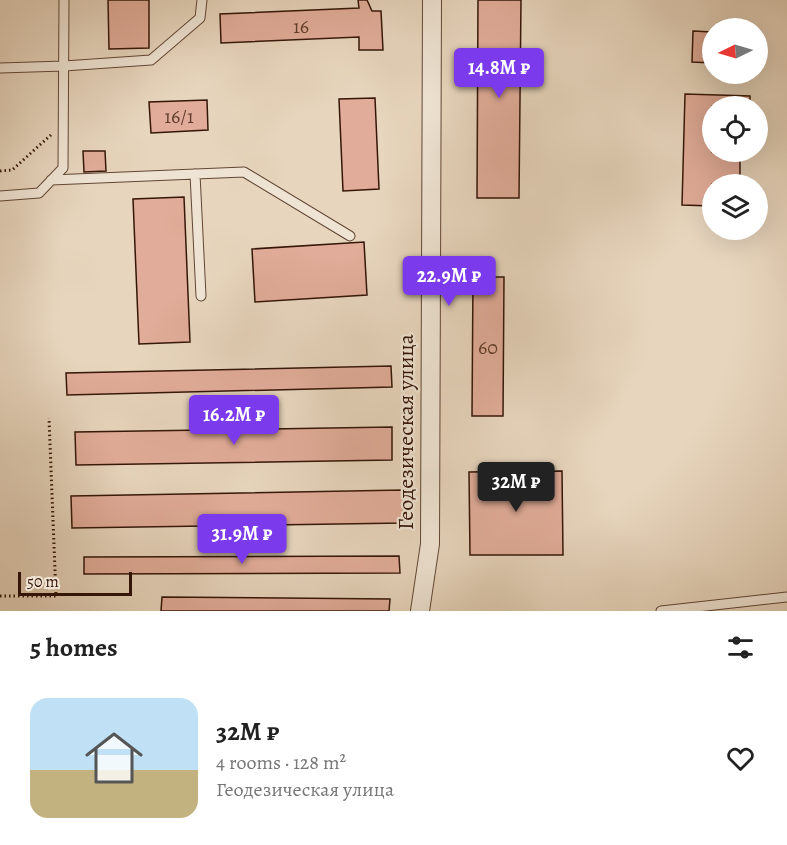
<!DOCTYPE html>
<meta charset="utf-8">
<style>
body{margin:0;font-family:Alegreya,serif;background:#f2f2f2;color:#222;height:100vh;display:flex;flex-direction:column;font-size:22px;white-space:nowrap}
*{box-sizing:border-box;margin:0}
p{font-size:20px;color:#767676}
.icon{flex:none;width:33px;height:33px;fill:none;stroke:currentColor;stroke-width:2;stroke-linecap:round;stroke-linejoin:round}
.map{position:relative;height:611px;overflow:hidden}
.side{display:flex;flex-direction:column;background:#fff;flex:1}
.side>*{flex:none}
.needle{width:39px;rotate:265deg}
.tools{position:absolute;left:702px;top:18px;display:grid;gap:12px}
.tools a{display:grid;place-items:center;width:66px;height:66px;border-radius:50%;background:#fff;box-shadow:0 6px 24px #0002;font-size:30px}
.scale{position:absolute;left:18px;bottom:15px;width:114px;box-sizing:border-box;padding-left:6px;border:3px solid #351608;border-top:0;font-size:16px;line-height:21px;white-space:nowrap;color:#351608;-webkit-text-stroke:4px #efe4d4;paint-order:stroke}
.price{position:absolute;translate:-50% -51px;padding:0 14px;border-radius:6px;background:#7c3aed;color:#fff;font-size:20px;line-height:39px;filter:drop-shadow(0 2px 3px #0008)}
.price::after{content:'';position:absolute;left:50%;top:36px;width:18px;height:14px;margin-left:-9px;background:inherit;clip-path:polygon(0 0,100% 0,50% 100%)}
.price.current{background:#222;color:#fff}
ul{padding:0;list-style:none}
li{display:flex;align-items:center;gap:18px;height:150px;padding:0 30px}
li+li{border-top:2px solid #e0e0e0}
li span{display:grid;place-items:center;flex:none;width:168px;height:120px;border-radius:18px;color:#555}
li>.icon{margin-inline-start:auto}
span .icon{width:72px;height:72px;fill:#fffc;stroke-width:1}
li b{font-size:26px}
h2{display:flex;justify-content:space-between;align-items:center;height:72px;padding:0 30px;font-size:26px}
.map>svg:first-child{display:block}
.building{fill:#e1ac99;stroke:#351608;stroke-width:1.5}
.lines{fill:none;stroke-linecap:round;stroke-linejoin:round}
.service-casing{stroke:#624635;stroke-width:11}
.minor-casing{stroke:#624635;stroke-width:20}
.path{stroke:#351608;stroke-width:3;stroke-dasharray:1.5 3;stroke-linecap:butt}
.service{stroke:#efe4d4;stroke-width:9}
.minor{stroke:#efe4d4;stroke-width:18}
.labels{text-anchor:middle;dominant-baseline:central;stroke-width:4.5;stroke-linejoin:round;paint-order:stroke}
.number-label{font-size:20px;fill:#603c2c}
.street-label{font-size:22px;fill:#351608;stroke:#efe4d4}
</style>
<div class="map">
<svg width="787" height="611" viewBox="0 0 787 611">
<rect width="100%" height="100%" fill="#e7d5bd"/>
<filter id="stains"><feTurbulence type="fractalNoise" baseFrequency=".00333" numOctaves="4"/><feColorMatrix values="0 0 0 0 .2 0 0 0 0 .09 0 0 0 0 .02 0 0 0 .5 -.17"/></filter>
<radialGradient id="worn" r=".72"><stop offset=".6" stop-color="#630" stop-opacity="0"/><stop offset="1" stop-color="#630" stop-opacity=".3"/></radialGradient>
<path class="building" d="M108,0H149V48L109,49Z
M358,0H367L372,11H381L383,50H359V37L221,43L220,14L359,8Z
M478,0H521L519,198H477Z
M693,31L712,32V63L692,62Z
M685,94L750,96V106H712V152H740V184H712V206L682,205Z
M375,98L379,189L343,191L339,99Z
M207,100L208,130L151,133L149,102Z
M83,151H105L106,171L84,172Z
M184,197L190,342L139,344L133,199Z
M364,242L367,295L255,302L252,249Z
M473,277H504L503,416H472Z
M391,366L392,387L67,395L66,373Z
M392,427V460L76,465L75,432Z
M562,471L563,555H470L469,472Z
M403,490L404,523L72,528L71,496Z
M399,556L400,573L84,574V557Z
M162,597L390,599L389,611H161Z"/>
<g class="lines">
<defs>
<path id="service" d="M0,68L64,66L151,60L200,18L202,0
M195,174L201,296
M51,180L244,172L350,236
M0,196L39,193L63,168L64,0
M661,611L787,597"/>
<path id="minor" d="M420,611L430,544L432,0"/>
</defs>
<use href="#service" class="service-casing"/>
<use href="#minor" class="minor-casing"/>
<path class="path" d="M0,171L12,170L51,135
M0,596H56L49,418"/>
<use href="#service" class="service"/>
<use href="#minor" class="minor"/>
</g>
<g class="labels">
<g class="number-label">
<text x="301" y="26">16</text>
<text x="179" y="116">16/1</text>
<text x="488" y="347">60</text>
</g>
<g class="street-label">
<text transform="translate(406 432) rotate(-90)">Геодезическая улица</text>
</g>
</g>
<rect width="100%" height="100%" filter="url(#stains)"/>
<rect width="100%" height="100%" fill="url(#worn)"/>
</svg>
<div class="tools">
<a><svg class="needle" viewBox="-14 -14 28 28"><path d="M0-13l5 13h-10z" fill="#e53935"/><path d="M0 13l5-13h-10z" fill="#767676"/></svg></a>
<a><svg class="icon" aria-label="locate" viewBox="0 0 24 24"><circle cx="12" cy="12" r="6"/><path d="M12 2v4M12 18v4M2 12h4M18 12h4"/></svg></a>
<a><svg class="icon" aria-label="layers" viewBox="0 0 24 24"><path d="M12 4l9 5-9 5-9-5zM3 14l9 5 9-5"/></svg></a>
</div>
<div class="scale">50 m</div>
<b class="price" style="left:499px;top:99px">14.8M ₽</b>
<b class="price" style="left:449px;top:307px">22.9M ₽</b>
<b class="price" style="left:234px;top:446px">16.2M ₽</b>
<b class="price current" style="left:516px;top:513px">32M ₽</b>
<b class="price" style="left:242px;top:565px">31.9M ₽</b>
</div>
<section class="side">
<h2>5 homes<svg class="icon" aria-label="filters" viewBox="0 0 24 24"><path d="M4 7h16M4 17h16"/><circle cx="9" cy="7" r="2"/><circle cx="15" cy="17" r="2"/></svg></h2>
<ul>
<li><span style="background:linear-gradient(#bfe0f5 60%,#c2b280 0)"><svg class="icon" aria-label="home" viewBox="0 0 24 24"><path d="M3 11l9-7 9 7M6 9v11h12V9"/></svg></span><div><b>32M ₽</b><p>4 rooms · 128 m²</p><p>Геодезическая улица</p></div><svg class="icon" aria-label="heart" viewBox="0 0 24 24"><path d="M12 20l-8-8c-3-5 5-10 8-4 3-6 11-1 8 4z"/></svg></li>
</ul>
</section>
